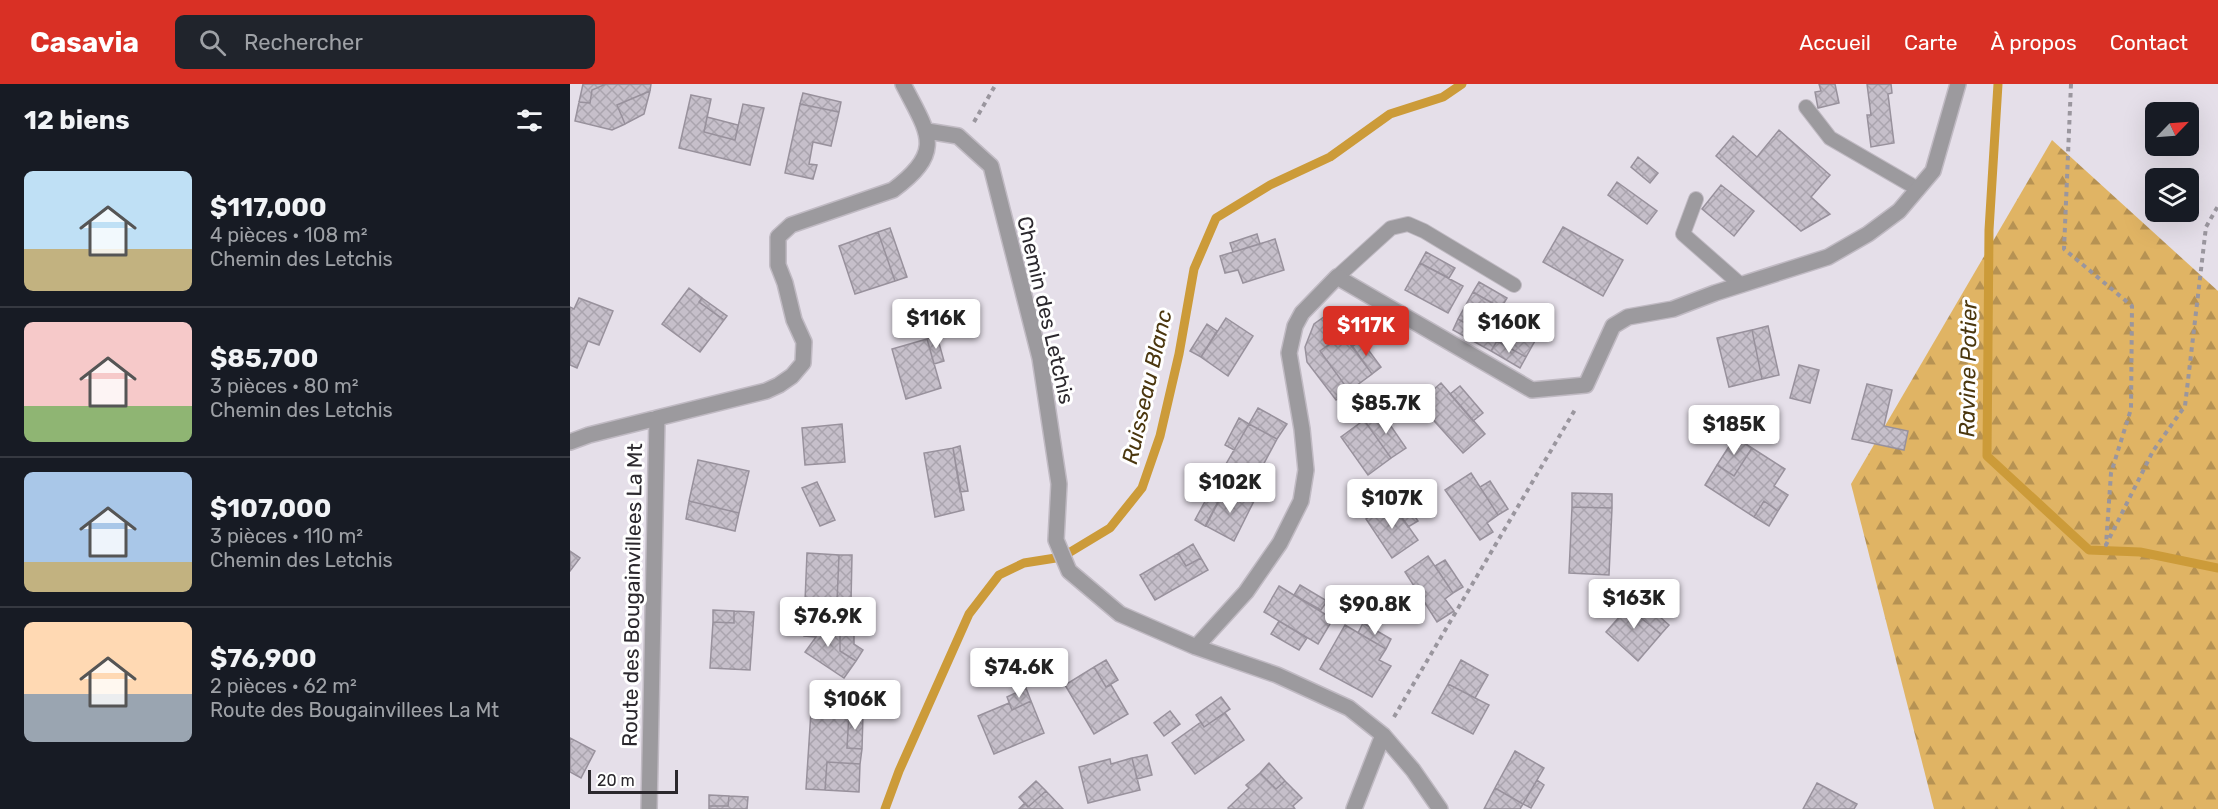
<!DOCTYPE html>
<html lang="fr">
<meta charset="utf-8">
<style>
body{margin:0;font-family:Rubik,sans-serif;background:#20242c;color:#f1f3f6;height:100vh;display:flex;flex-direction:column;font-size:22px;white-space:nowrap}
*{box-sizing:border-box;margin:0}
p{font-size:20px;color:#9ea1a6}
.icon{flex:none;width:33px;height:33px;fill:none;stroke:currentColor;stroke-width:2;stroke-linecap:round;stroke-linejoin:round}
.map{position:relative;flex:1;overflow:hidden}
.details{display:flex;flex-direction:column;background:#171b24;width:570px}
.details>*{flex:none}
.needle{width:39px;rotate:65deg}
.controls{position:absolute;left:1575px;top:18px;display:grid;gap:12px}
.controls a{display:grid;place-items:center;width:54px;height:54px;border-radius:9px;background:#171b24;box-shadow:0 6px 24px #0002;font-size:30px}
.scale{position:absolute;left:18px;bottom:15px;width:90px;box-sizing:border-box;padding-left:6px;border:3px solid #2b282d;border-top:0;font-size:16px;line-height:21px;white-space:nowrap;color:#2b282d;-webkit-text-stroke:4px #fff;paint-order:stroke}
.price{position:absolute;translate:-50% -51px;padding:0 14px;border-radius:6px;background:#fff;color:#222;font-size:20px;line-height:39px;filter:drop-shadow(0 2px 3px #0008)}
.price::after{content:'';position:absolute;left:50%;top:36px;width:18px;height:14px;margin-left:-9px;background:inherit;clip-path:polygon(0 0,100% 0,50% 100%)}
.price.on{background:#d93025;color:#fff}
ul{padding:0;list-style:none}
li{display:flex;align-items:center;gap:18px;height:150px;padding:0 24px}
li+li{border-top:2px solid #363941}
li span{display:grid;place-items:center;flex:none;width:168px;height:120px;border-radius:9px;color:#555}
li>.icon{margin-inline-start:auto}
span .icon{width:72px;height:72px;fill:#fffc;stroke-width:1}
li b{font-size:26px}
h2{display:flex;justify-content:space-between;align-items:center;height:72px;padding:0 24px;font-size:26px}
header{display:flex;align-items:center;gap:36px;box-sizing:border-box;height:84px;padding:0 30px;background:#d93025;color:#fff}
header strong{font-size:28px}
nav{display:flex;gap:33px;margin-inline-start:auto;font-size:21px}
.search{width:420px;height:54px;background:#20242c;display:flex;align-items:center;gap:15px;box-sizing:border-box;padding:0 21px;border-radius:9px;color:#9ea1a6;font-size:22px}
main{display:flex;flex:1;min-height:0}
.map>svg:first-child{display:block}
.forest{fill:url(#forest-firs)}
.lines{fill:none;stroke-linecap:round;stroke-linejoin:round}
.stream{stroke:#cc9b39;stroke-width:9}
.building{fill:url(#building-cross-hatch);stroke:#98919c;stroke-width:1.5}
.lane-casing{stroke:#c0bac3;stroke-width:16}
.street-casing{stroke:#c0bac3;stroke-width:18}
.path{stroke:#9a969e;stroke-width:4;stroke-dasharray:4.5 4.5;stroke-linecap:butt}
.lane{stroke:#9c9a9e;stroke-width:14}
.street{stroke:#9c9a9e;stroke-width:15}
.labels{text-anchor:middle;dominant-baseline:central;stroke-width:6;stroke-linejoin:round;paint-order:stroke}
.street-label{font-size:21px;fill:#2b282d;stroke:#fff}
.water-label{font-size:22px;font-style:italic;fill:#4b370e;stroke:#fff}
</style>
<header>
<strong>Casavia</strong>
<div class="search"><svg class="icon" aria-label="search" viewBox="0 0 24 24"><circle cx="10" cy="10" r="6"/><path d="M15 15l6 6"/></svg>Rechercher</div>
<nav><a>Accueil</a><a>Carte</a><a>À propos</a><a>Contact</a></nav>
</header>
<main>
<section class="details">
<h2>12 biens<svg class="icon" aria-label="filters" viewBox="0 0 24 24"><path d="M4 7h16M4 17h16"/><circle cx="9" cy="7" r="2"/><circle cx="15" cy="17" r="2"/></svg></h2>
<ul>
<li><span style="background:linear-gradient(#bfe0f5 65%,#c2b280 0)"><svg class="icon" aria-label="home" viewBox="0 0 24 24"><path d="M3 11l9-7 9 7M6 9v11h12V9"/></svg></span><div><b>$117,000</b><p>4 pièces · 108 m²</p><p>Chemin des Letchis</p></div></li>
<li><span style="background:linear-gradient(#f6c9c9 70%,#8fb573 0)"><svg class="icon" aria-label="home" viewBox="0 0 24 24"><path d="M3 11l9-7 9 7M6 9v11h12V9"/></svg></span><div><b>$85,700</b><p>3 pièces · 80 m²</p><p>Chemin des Letchis</p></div></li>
<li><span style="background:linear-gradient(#a9c7e8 75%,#c2b280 0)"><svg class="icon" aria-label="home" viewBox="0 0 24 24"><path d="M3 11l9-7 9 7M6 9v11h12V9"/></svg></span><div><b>$107,000</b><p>3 pièces · 110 m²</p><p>Chemin des Letchis</p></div></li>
<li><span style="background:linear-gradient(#ffd9b3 60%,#9aa5b1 0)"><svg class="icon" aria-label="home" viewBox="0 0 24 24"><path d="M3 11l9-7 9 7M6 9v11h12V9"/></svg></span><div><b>$76,900</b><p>2 pièces · 62 m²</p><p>Route des Bougainvillees La Mt</p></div></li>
</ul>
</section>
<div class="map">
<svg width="1648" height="725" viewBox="0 0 1648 725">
<defs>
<pattern id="forest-firs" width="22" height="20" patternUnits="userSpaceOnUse" patternTransform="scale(1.5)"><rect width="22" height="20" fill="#e0b464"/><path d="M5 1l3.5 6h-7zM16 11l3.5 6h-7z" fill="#b69253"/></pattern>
<pattern id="building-cross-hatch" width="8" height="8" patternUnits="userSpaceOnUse" patternTransform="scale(1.5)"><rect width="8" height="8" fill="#c6bfca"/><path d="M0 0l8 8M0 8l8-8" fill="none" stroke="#aaa4ae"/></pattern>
</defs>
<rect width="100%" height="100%" fill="#e5dfe9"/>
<path class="forest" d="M1482,56L1648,207V725H1364L1281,400Z"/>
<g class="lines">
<path class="stream" d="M1428,0L1419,146L1417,372L1519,466L1570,468L1648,484
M315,725L329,687L399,530L429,491L454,479L492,473L540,444L572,404L590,352L609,270L624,185L646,134L700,101L760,73L820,30L873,13L892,0"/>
</g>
<path class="building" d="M13,0H36L22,6L20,19L9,18Z
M36,0H81L80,7L47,21L55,40L42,46L5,37L9,18L20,19L22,6Z
M1249,0H1265L1269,19L1248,24L1245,8L1251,7Z
M1297,0H1321L1322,9L1318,10L1324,59L1301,63L1297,31H1301Z
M80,7L74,30L55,40L47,21Z
M233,9L271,18L269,28L230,20Z
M121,11L141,15L134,48L165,56L173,20L194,24L180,81L109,64Z
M230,20L269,28L261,62L243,58L239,80L247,81L243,95L215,89Z
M137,33L168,41L165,56L134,48Z
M1209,46L1260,91L1241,113L1260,130L1231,147L1146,72L1163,52L1187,73Z
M1068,73L1088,89L1080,99L1061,83Z
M1047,98L1087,127L1077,140L1038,111Z
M1151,101L1184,127L1164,152L1132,125Z
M993,143L1053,176L1033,212L973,178Z
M320,144L337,193L325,197L308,148Z
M308,148L325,197L285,210L269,162Z
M687,150L690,160L663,168L660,159Z
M705,155L714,186L673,199L668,186L655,189L650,172Z
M856,168L885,184L879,194L850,179Z
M850,179L893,202L878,229L835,206Z
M909,198L937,214L931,224L903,208Z
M119,204L132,214L129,218L154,236L130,268L92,240Z
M903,208L943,231L927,257L888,235Z
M9,214L43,227L29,261L18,257L7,284L0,281V223L4,225Z
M132,214L157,232L154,236L129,218Z
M949,221L977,236L971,246L943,231Z
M758,230L775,232L791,256L782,263L774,250L750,267L779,307L766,316L737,278L735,263L744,240Z
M943,231L971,246L956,273L927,257Z
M656,234L683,252L658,292L631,273Z
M888,235L927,257L921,267L883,246Z
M637,240L647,247L631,273L620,267Z
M1198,242L1209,291L1192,295L1182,246Z
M1182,246L1192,295L1159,303L1147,254Z
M774,250L802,290L779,307L750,267Z
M367,252L374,277L364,280L357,255Z
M357,255L371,304L336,315L322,265Z
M791,256L811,283L802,290L782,263Z
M927,257L956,273L950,284L921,267Z
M1229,281L1249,286L1240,319L1220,314Z
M871,299L915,350L893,369L848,319Z
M1297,300L1322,306L1314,342L1338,347L1334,366L1282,355Z
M890,302L913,329L903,337L880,310Z
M688,324L717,340L707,355L679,340Z
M802,331L807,337L814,332L836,364L821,374L794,336Z
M669,334L679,340L664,366L655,361Z
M794,336L821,374L798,391L771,353Z
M272,340L275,378L235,381L232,344Z
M679,340L707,355L685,396L656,380Z
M1165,353L1182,364L1164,392L1147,381Z
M390,362L398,407L390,408L383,364Z
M383,364L394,426L365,433L354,369Z
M1182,364L1215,385L1204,402L1218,411L1208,427L1194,417L1184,433L1135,401L1147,381L1164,392Z
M128,376L179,387L169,429L119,417Z
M901,389L928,431L917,439L923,448L910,456L875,406Z
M920,397L938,425L928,431L910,403Z
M247,398L265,436L250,442L232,404Z
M822,399L848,437L838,443L821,418L811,424L803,413Z
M656,403L684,417L664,457L636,442Z
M640,408L650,414L635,442L625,436Z
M1002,409L1042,410V424L1002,423Z
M119,417L169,429L165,447L116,435Z
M1194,417L1208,427L1199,442L1184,433Z
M821,418L848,456L822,474L796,435Z
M1002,423L1042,424L1039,491L999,489Z
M623,460L631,474L616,482L608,469Z
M0,467L10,474L0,487Z
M237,469L269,471L267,518L235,517Z
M608,469L616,482L631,474L638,486L585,516L570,491Z
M269,471H282L281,519L267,518Z
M858,472L883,509L875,515L884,527L867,538L835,488Z
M875,476L893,503L883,509L865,482Z
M730,501L757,517L751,526L724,511Z
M709,502L763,535L748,560L694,528Z
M1067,513L1080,524L1071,534L1091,550L1068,577L1036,548Z
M1080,524L1099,541L1091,550L1071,534Z
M143,526L164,527V539L143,538Z
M164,527L184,528L180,586L140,584L143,538L164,539Z
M709,537L737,554L729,566L701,550Z
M793,539L821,555L816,565L788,549Z
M235,540L270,542V567L286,577L274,594L235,568L246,553L234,552Z
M775,541L816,565L809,576L821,582L802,613L750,585Z
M270,542H284V560L293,566L286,577L270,567Z
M536,576L548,596L536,603L524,583Z
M891,576L918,591L905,614L878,600Z
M524,583L536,603L541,601L558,630L524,650L495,601Z
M878,600L919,621L903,650L862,629Z
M456,604L461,617L442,626L437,613Z
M651,613L660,625L634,643L626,631Z
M461,617L474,649L424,670L408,632L439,619L442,626Z
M241,627L279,630L277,664L292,665L290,680L257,678L255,706L236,705Z
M600,627L610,640L594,652L584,639Z
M655,629L674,656L625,690L602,659L631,638L634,643Z
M279,630H293L292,665L277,664Z
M0,654L25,667L11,694L0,688Z
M945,667L974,684L953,720L925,704Z
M577,671L582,691L567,695L562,674Z
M562,674L570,706L518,719L509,683L540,675L541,680Z
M257,678L290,680L289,708L255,706Z
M699,679L715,697L706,705L690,689Z
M690,689L706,705L715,697L732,714L723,722L725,725H659L658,724L679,704L676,701Z
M967,696L974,701L961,724L953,720Z
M466,697L476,707L458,723L449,713Z
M1247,699L1287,720L1284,725H1233Z
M925,704L953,720L950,725H914Z
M476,707L493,725H449L455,719L458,723Z
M139,711L159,712L158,722H139Z
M159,712L178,713L177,725H139V722H158Z"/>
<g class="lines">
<defs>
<path id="lane" d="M1236,23L1260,54L1348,105
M1126,115L1113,150L1171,201
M767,193L821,144L838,140L854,147L944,201"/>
<path id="street" d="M357,47L388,52L421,82L470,274L489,400L486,456L499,487L550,530L626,563L707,591L779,624L813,651L843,686L870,725
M0,358L19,351L196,307L209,301L222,292L233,279L234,258L224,236L215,199L208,181V153L221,141L323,106C376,67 358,49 333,0
M626,563L676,508L710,459L731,417L736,386L732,345L719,269L725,242L732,229L767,193L962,306L1016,301L1043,242L1058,233L1103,225L1145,209L1258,173L1298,150L1329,127L1363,87L1388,0
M79,725L87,334
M784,725L813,651"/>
</defs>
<use href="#lane" class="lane-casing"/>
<use href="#street" class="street-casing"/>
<path class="path" d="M1501,0L1494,165L1562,222L1561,325L1541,389L1536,461L1583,367L1615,322L1636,143L1648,122
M404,38L426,0
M824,633L1006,324"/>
<use href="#lane" class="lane"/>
<use href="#street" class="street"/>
</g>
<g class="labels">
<g class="street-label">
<text transform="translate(476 226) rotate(77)">Chemin des Letchis</text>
<text transform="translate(62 511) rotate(-89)">Route des Bougainvillees La Mt</text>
</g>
<g class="water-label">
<text transform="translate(1398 285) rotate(-89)">Ravine Potier</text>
<text transform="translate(577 303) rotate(-77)">Ruisseau Blanc</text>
</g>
</g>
</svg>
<div class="controls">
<a><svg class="needle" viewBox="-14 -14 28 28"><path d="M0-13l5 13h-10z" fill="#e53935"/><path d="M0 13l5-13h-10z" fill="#9ea1a6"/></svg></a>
<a><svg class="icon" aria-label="layers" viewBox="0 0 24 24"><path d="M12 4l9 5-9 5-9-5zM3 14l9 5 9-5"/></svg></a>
</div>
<div class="scale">20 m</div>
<b class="price" style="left:366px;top:266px">$116K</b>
<b class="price" style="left:939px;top:270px">$160K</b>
<b class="price on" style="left:796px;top:273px">$117K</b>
<b class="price" style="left:816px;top:351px">$85.7K</b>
<b class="price" style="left:1164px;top:372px">$185K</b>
<b class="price" style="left:660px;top:430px">$102K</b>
<b class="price" style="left:822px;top:446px">$107K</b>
<b class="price" style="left:1064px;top:546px">$163K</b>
<b class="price" style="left:805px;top:552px">$90.8K</b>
<b class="price" style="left:258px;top:564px">$76.9K</b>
<b class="price" style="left:449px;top:615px">$74.6K</b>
<b class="price" style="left:285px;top:647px">$106K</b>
</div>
</main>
